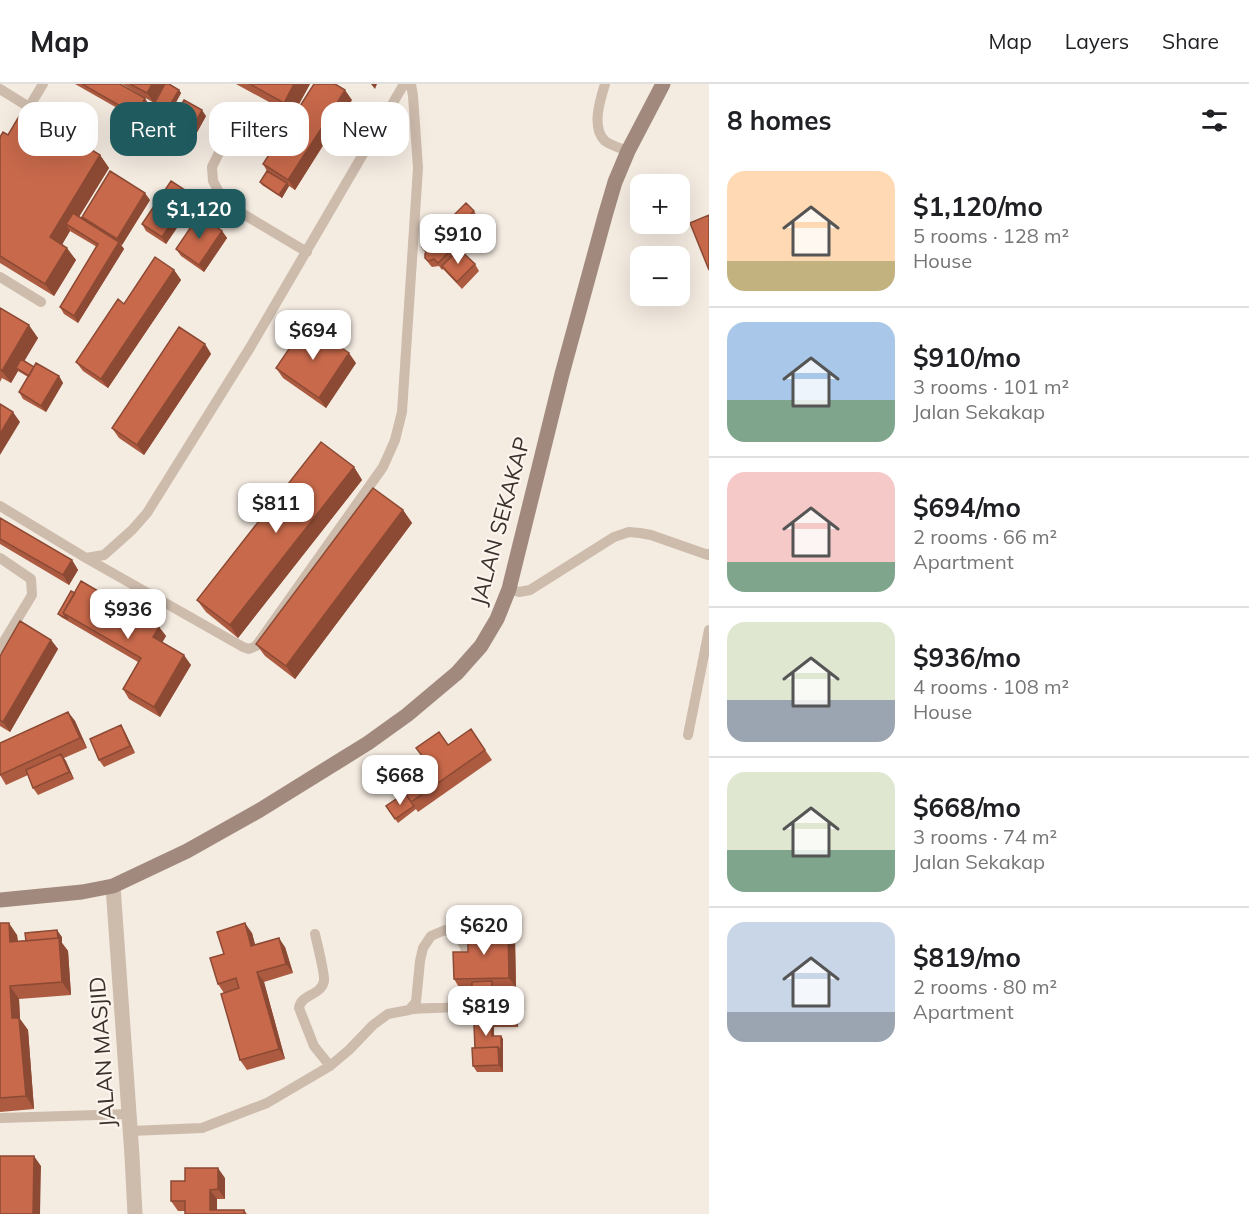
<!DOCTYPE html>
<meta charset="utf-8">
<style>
body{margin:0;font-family:Mulish,sans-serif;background:#f2f2f2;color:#202124;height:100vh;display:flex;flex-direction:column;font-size:22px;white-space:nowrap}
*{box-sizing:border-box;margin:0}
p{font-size:20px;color:#757577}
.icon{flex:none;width:33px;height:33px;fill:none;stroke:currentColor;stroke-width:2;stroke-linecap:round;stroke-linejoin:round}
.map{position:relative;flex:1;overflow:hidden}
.panel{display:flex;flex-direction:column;background:#fff;width:540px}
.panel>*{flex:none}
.hud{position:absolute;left:18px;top:18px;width:570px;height:54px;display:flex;gap:12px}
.controls{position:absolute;left:630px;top:90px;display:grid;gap:12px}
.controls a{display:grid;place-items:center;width:60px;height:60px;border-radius:12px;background:#fff;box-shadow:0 6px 24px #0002;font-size:30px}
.price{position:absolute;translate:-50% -51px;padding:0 14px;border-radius:12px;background:#fff;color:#222;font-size:20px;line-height:39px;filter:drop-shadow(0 2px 3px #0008)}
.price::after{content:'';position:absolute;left:50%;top:36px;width:18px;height:14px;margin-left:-9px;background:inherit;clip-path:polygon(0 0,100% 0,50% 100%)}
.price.on{background:#1f5a5e;color:#fff}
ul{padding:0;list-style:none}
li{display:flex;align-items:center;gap:18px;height:150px;padding:0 18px}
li+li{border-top:2px solid #e0e0e0}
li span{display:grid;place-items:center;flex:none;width:168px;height:120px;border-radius:18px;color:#555}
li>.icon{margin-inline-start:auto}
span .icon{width:72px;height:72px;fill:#fffc;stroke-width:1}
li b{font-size:26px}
h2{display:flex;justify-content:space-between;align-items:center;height:72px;padding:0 18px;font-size:26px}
.tag{padding:0 21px;border-radius:18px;background:#fff;box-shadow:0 6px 24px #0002;font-size:21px;line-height:54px}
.tag.on{background:#1f5a5e;color:#fff}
header{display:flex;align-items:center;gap:36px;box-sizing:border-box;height:84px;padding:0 30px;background:#fff;border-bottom:2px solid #e0e0e0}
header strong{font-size:28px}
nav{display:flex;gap:33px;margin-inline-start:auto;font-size:21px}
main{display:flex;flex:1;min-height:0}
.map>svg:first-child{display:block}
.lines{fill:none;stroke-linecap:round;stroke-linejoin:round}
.lane{stroke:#cdbbac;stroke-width:10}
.street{stroke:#cdbbac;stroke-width:15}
.secondary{stroke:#a18a7d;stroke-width:15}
.wall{fill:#ac5a40}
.shaded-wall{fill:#8c4a34}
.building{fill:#c8694b;stroke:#8c4a34;stroke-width:1.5}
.labels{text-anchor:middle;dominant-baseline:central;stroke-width:4.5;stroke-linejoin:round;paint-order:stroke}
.street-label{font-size:22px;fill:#3b302b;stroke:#fbf5ee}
</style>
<header>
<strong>Map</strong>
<nav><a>Map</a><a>Layers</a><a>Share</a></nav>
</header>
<main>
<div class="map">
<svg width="709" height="1130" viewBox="0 0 709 1130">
<rect width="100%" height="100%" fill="#f4ebe1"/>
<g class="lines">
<path class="lane" d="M605,0C600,16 591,44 605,57C612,62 620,64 628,67
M0,5L29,23L43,0
M240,26L212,83L213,97L221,112L233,124L307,168
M0,193L41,218
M0,422L86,474L243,563L249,565L256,562L383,383L395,356L402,328L418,84L413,12L411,0
M0,474L31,495L32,511L0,564
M86,474L104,471L132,446L147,429L251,262L404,0
M509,505L519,508L530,506L614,453L629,448L640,449L651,451L708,471L709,470
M688,651L709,546
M315,850C317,859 325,890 324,897C321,912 301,910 299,924L314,962L330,982
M468,905L464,915L459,922C442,926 426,922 409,926L416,918L420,877L423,864L431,852L445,846C463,852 465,861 469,878
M0,1034L130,1030
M131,1047L202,1044L267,1019L330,982L349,966L373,941L388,930L409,926"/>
<path class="street" d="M113,802L132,1072L135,1130"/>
<path class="secondary" d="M0,816L82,808L113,802L187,767L260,726L368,659L407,631L457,589L481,562L497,535L509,505L562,290L605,132L615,98L628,67L663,0"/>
</g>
<path class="wall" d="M75,0H120L149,21L140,37Z
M122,0H165L154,19Z
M236,0H310L293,31Z
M179,6L181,9L167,35L154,28L152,24Z
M352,16L346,25L349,27L356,36L346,52L334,44L295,106L289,102L282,114L262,101L260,98L267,87L263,80Z
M206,32L190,61L172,51L168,44Z
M8,51L100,71L109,84L79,133L85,136L82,133L150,116L122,161H121L124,165L78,239L64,230L60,223L97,163L70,147L62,160L76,176L54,212L0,179V53Z
M195,117L166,160L146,147L142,140Z
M474,127L478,134L458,154L465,163L461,167L475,180L479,187L462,205L443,185L442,186L439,182L432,183L430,181L425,174L426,168L422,163Z
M222,147L227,154L204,188L181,172L176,165Z
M174,186L181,196L108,304L83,287L76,278L124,220Z
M0,224L38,254L24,277L34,283L59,292L63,299L46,328L23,315L19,308L28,293L18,287L11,299L2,294L0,298Z
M205,260L211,270L144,371L119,354L112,344Z
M356,279L326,324L283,294L276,284Z
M354,383L362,396L238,554L206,528L197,516Z
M403,426L412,439L295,595L265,572L256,560Z
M0,434L72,476L78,486L69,501L0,460Z
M75,509L159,543L166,552L162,559L191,581L160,633L129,615L123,605L138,578L61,533L58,530Z
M51,556L58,565L10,648L0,642V572Z
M68,628L75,637L87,664L64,674L74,695L38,711L33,704L28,691L6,701L0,691V659Z
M121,641L125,648L135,669L104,683L99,676Z
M471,645L492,676L418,728L416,725L398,739L386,722L405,709L448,661Z
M0,839L17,851L18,857L62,853V859L68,867L71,911L19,915L20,935L28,946L34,1025L0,1028Z
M252,849L255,861L285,863L293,889L264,898L285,975L247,986L240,976L224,909L218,900L224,870Z
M515,855L516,904H513L517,910L518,943H494V952H501L503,955V988H477L473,982L475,964L474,940L472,937V905H460L454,895L468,868Z
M225,1094V1115H217V1126H244L247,1130H185V1127H178L171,1117Z"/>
<path class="shaded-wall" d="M152,0H165L154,19L147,9Z
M294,0H310L293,31L284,19Z
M371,0H377L375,5Z
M179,6L181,9L167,35L164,31Z
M345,6L352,16L344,29L337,19Z
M145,14L149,21L140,37L136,31Z
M202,26L206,32L190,61L186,55Z
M349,27L356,36L346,52L340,42Z
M328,34L334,44L295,106L288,96Z
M100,71L109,84L72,144L66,140L70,147L59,166L50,153Z
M287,99L289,102L282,114L279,111Z
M145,109L150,116L122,161L117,155Z
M191,110L195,117L166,160L162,153Z
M222,147L227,154L204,188L199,181Z
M119,158L124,165L78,239L74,232Z
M67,164L76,176L54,212L45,200Z
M174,186L181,196L108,304L101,295Z
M29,241L38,254L19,286L16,284L18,287L11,299L2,287Z
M205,260L211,270L144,371L137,361Z
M349,269L356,279L326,324L319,314Z
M59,292L63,299L46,328L41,322Z
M13,328L20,338L0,371V350Z
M354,383L362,396L238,554L230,541Z
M403,426L412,439L295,595L286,582Z
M72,476L78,486L69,501L63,491Z
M159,543L166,552L159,563L153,553Z
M51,556L58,565L10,648L3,638Z
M184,571L191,581L160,633L154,623Z
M68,628L75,637L87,664L80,654Z
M121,641L125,648L135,669L130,662Z
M61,670L66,677L74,695L69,688Z
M9,839L17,851L19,871L10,858Z
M245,839L252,849L258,871L251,862Z
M508,845L515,855L516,904L509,894Z
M57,846L62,853V859L68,867L71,911L62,898Z
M279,854L285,863L293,889L286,880Z
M257,888L264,898L285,975L279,965Z
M10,902L19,915L20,935L28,946L34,1025L26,1012L12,934Z
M513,903L517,910L518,943L513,937Z
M492,940L494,944V955L492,952Z
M501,952L503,955V988L499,981L498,963Z
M34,1072L41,1082L40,1130H33Z
M218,1084L225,1094V1115L218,1105Z
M210,1106L217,1115V1130L210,1126Z"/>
<path class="building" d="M82,0H120L145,14L136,31Z
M130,0H152L147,9Z
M165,0H169L179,6L164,31L152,24Z
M250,0H294L284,19Z
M314,0H335L345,6L337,19L349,27L340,42L328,34L288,96L263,80Z
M184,16L202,26L186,55L168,44Z
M24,24L100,71L50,153L67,164L45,200L0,172V53L3,48L8,51Z
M110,87L145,109L117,155L82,133Z
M267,87L287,99L279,111L260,98Z
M171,97L191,110L162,153L142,140Z
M466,119L474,127L452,148L460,157L438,179L434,175L428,177L425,174V170L426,168L422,163Z
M73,129L119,158L74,232L60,223L98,160L66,140Z
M199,131L222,147L199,181L176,165Z
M709,131V186L690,139Z
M459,165L475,180L457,198L442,182Z
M155,173L174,186L101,295L76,278L118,215L124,220Z
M0,224L29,241L2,287L0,285Z
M306,240L349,269L319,314L276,284Z
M179,243L205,260L137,361L112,344Z
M21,275L34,283L29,292L16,284Z
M36,279L59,292L41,322L19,308Z
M0,320L13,328L0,350Z
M321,358L354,383L230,541L197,516Z
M373,404L403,426L286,582L256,560Z
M0,434L72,476L63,491L0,455Z
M81,497L159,543L153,553L184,571L154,623L123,605L141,574L63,529Z
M71,507L75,509L63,529L68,535L58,530Z
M20,537L51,556L3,638L0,636V572Z
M68,628L80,654L0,691V659Z
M121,641L130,662L99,676L90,655Z
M471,645L485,666L411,718L397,697L426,677L416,664L439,648L448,661Z
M61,670L69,688L33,704L26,686Z
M405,709L414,722L395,735L386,722Z
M0,839H9L10,858L59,854L62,898L10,902L12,934H19L26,1012L0,1014Z
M245,839L251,862L279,854L286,880L257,888L279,965L240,976L221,910L239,904L236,894L218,900L210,874L224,870L217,848Z
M468,845H508L509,894L454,895L453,868H468Z
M57,846L58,854L26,857L25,849Z
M492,897V903H513V937H472V898Z
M474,940H492V952H501V967L498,963L475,964Z
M498,963L499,981L473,982L472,964Z
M0,1072H34L33,1130H0Z
M185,1084H218V1105L210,1106V1126H244V1130H185V1117H171V1097H185Z"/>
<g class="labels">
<g class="street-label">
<text transform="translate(500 437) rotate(-75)">JALAN SEKAKAP</text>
<text transform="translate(102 968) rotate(-94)">JALAN MASJID</text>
</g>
</g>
</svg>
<div class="controls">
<a>+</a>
<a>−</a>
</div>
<b class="price on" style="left:199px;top:156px">$1,120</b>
<b class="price" style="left:458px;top:181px">$910</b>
<b class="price" style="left:313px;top:277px">$694</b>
<b class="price" style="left:276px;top:450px">$811</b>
<b class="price" style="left:128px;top:556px">$936</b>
<b class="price" style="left:400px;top:722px">$668</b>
<b class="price" style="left:484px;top:872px">$620</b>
<b class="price" style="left:486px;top:953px">$819</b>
<div class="hud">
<a class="tag">Buy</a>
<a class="tag on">Rent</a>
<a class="tag">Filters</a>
<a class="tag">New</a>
</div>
</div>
<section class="panel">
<h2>8 homes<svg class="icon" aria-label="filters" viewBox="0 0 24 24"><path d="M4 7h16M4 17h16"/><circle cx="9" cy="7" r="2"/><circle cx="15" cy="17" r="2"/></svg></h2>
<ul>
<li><span style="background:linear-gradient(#ffd9b3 75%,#c2b280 0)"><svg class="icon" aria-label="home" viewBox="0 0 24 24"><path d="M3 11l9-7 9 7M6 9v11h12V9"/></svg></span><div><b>$1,120/mo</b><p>5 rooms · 128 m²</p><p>House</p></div></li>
<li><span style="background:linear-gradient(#a9c7e8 65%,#7fa58c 0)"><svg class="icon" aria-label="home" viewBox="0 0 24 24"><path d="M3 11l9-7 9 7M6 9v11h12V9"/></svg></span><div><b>$910/mo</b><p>3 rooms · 101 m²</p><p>Jalan Sekakap</p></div></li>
<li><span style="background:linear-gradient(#f6c9c9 75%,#7fa58c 0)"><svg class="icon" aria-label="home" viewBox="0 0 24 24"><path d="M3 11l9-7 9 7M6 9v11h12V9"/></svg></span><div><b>$694/mo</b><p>2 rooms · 66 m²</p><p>Apartment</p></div></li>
<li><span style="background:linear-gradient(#dfe7d0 65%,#9aa5b1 0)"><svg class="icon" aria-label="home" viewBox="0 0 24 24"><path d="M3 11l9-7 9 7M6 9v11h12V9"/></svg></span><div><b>$936/mo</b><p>4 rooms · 108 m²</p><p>House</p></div></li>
<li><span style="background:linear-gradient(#dfe7d0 65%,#7fa58c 0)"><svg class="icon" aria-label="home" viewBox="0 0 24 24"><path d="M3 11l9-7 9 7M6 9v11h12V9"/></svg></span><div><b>$668/mo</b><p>3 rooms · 74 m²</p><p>Jalan Sekakap</p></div></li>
<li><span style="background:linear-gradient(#c9d6e8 75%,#9aa5b1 0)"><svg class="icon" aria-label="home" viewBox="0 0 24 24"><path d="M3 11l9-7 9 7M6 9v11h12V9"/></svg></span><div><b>$819/mo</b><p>2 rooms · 80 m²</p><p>Apartment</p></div></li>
</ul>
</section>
</main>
